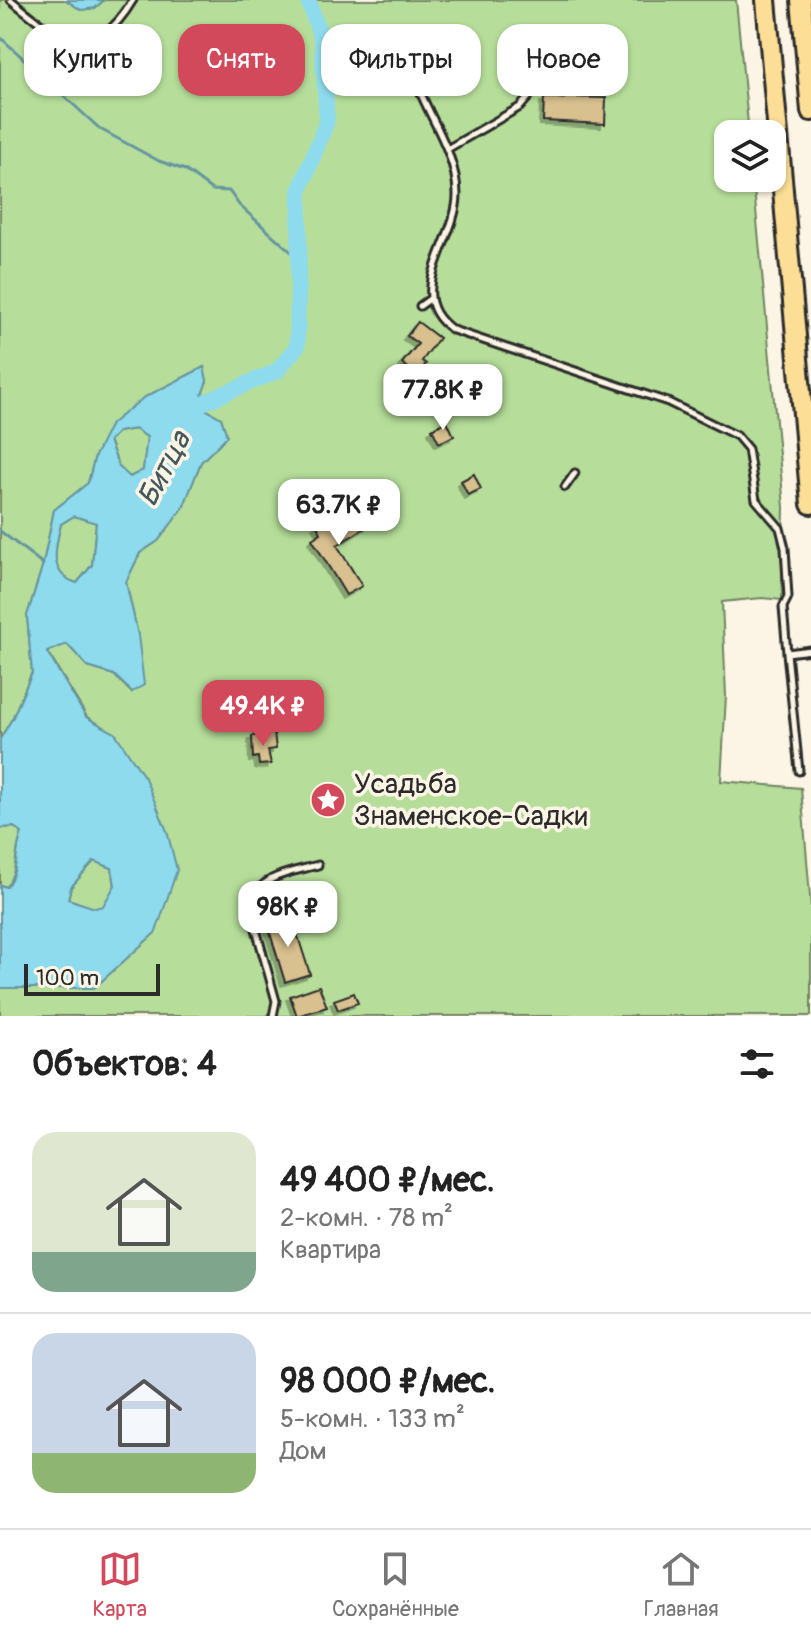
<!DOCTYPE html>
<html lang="ru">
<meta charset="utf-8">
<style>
body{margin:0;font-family:Pangolin,sans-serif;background:#f6f6f6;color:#222;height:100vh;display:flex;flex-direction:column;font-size:30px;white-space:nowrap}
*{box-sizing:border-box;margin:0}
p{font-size:26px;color:#767676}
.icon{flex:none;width:44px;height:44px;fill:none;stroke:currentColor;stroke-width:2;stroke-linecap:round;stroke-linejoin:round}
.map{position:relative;height:1016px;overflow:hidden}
.panel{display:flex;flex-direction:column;background:#fff;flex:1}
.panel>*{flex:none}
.banner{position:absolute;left:24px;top:24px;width:764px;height:72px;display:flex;gap:16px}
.fabs{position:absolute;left:714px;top:120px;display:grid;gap:16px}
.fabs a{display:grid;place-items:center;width:72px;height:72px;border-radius:16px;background:#fff;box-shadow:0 2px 6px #0004;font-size:40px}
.scale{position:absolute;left:24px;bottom:20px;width:136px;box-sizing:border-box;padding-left:8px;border:4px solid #2b2b2b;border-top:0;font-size:22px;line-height:28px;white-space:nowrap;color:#2b2b2b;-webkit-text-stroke:6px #fcf5e5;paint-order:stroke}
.price{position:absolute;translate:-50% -68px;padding:0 18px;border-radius:16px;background:#fff;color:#222;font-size:26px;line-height:52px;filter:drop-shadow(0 2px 4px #0008)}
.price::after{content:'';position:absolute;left:50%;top:48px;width:24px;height:18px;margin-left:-12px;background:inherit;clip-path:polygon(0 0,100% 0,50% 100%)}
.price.active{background:#d1495b;color:#fff}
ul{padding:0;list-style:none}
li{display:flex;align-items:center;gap:24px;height:200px;padding:0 32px}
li+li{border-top:2px solid #e0e0e0}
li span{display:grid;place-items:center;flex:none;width:224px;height:160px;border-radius:24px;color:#555}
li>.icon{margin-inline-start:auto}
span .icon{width:96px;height:96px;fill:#fffc;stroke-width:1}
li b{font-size:34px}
h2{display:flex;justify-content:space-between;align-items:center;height:96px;padding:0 32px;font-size:34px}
.chip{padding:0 28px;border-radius:24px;background:#fff;box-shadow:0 2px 6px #0004;font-size:28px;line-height:72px}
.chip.active{background:#d1495b;color:#fff}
.dock{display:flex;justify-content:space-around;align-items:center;height:112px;border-top:2px solid #e0e0e0;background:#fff;font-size:22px;color:#767676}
.dock a{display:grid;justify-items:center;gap:4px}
.dock .active{color:#d1495b}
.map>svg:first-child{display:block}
.green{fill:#b6de9a;stroke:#708462;stroke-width:2}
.water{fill:#8edbee;stroke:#6695a0;stroke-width:2;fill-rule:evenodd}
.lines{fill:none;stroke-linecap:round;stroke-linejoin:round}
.stream{stroke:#6695a0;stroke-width:3}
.river{stroke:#8edbee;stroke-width:16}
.building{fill:#d8c08f;stroke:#2b2b2b;stroke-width:2;filter:url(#shadow)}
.service-casing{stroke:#2b2b2b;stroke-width:11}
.trunk-casing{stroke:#2b2b2b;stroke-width:24}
.service{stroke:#fcf5e5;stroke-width:5}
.trunk{stroke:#fcde96;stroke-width:18}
.labels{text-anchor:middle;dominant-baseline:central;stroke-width:7;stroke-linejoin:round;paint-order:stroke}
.poi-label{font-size:28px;fill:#2b2b2b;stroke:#fcf5e5;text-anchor:start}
.water-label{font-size:30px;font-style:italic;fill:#44575c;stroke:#fcf5e5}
</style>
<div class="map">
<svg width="811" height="1016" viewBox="0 0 811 1016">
<defs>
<filter id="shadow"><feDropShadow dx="-4" dy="4" stdDeviation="0" flood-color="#0004"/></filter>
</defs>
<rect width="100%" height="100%" fill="#fcf5e5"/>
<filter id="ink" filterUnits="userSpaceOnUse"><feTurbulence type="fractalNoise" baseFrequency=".0125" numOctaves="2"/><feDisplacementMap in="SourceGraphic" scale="16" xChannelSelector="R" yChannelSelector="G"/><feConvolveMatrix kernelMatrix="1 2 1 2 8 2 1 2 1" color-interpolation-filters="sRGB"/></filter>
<g filter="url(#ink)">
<path class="green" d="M0,0H66L81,10L95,8L104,0H736L749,134H728V178H753L784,507L782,600L762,598L722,602L726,696L721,781L801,788L811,908V1016H0V988H94L156,932L115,734L87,717L47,651L67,644L88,667L114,675L131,692L138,635L126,582L140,553L158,541L183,508L201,462L227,436L221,418L198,405L207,381L204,367L143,398L95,456L88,483L54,510L43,564L27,616L32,672L13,717L0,739Z
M135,429L147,437L143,471L129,477L119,467L109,440L118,432Z
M74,516L96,522L92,565L77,583C48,575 55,547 61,524Z
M14,827L22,833C14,852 19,869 6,887L0,885V828Z
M94,861L112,868L115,886L103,907L95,909L68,899L71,887Z"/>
<path class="water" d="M66,0H104L95,8L81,10Z
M204,367L207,381L198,405L221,418L227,436L201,462L183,508L158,541L140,553L126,582L138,635L144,685L132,692L114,675L88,667L67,644L47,652L86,717L115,733L145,778L167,831L177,870L156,932L94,988H0V885L6,887C20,869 14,852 22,833L14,827L0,828V739L13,717L32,673L27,616L43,564L54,510L88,483L95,456L111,424L143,398ZM135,429L147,437L143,470L130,477L119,467L109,441L118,432ZM74,516L96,523L92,565L77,583C48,575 55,547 61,524ZM94,861L112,868L115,885L103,906L95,908L68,899L71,887Z"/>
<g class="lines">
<path class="stream" d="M0,37L100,129L159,161L185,170L212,190L229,191L239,205L298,258
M0,531L43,564"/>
<path class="river" d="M188,423L198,405L277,371L297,347L300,190L327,121L322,41L308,0"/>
</g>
<path class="building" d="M431,23L432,42L421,43L420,24Z
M546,63L565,64L564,89L545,87Z
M567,97L606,98L605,124L543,121L544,98Z
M418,322L439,338L422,361L426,364L417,375L402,363L418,344L407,336Z
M447,421L454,436L439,443L432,429Z
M474,474L481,489L468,495L461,481Z
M359,511L368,526L337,545L362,586L346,595L312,539L321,533L316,524L335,513L340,523Z
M274,733L276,749L268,750L271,764L259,765L258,757L253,758L252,736Z
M291,915L310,974L285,982L267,923Z
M319,986L327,1007L297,1016L290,996Z
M354,993L358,1003L338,1010L334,1000Z"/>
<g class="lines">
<defs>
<path id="service" d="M11,0C60,40 93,67 133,0
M408,37C406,95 456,137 457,194C458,239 400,295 453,330L668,402L737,436L748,449L756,500L780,528L785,548L788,597L783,607L787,653L811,650
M449,148L520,107L534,91L563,94
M420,306L431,298
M565,487L575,473
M787,653L799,771
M273,1016L276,1001L249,904C262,874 289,873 318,865"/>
<path id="trunk" d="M766,0L811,504
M801,0L811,111"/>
</defs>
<use href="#service" class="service-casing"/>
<use href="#trunk" class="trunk-casing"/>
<use href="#service" class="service"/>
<use href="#trunk" class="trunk"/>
</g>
</g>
<defs>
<symbol id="sight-disc" viewBox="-11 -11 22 22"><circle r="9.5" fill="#d1495b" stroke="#fcf5e5"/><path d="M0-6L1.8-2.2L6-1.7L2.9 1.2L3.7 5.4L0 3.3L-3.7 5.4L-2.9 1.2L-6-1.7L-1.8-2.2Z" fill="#fff"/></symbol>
</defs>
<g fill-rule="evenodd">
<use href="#sight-disc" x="308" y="780" width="40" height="40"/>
</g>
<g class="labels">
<g class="poi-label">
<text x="354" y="784">Усадьба<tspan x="354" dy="32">Знаменское-Садки</tspan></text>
</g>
<g class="water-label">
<text transform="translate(164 469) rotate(-62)">Битца</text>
</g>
</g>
</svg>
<div class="fabs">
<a><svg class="icon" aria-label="layers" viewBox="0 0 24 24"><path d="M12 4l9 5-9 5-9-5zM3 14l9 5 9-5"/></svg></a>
</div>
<div class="scale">100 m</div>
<b class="price" style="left:443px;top:432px">77.8K ₽</b>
<b class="price" style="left:339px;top:547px">63.7K ₽</b>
<b class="price active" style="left:263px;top:748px">49.4K ₽</b>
<b class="price" style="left:288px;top:949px">98K ₽</b>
<div class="banner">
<a class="chip">Купить</a>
<a class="chip active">Снять</a>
<a class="chip">Фильтры</a>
<a class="chip">Новое</a>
</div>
</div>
<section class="panel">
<h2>Объектов: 4<svg class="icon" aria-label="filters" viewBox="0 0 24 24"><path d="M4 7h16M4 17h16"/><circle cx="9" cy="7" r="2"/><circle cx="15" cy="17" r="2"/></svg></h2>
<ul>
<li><span style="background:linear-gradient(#dfe7d0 75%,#7fa58c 0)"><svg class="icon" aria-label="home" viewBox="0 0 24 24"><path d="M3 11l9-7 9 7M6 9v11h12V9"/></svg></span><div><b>49 400 ₽/мес.</b><p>2-комн. · 78 m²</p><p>Квартира</p></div></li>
<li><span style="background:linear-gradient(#c9d6e8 75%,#8fb573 0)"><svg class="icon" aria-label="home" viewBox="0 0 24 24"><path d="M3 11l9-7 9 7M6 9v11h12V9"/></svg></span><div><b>98 000 ₽/мес.</b><p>5-комн. · 133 m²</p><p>Дом</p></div></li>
</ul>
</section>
<nav class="dock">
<a class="active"><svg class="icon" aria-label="map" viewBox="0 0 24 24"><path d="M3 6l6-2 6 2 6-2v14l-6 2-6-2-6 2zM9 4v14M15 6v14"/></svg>Карта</a>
<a><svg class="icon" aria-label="saved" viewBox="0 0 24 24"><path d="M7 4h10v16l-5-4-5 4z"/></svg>Сохранённые</a>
<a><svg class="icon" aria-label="home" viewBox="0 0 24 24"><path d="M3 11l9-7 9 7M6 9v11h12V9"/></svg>Главная</a>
</nav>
